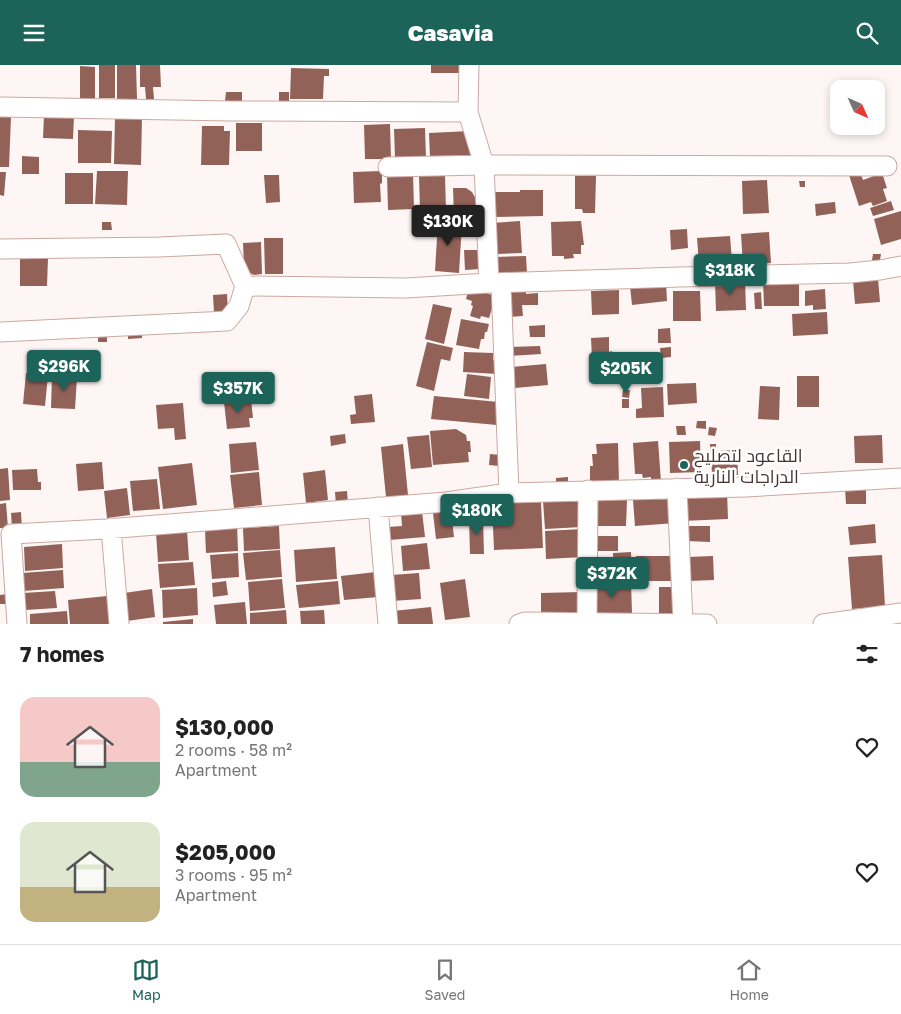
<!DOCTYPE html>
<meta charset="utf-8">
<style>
body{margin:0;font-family:"Golos Text",Cairo,sans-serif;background:#f2f2f2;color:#222;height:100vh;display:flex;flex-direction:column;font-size:19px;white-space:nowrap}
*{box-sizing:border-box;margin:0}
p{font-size:16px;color:#767676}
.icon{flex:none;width:28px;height:28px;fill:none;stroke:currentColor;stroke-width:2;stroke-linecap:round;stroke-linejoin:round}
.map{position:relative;height:559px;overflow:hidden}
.details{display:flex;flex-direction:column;background:#fff;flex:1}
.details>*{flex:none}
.needle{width:32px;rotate:135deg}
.buttons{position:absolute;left:830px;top:15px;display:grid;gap:10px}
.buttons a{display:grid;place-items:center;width:55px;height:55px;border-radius:10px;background:#fff;box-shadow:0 2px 8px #0003;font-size:25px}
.price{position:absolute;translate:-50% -42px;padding:0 11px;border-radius:5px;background:#1c645a;color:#fff;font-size:16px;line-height:32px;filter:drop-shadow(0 1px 2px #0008)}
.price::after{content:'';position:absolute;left:50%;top:30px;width:15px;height:11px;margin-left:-8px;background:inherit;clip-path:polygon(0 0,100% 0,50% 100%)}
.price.active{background:#222;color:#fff}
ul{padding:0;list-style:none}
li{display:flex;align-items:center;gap:15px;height:125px;padding:0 20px}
li span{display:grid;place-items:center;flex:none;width:140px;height:100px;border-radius:15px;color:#555}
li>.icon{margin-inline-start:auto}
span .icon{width:60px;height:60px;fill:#fffc;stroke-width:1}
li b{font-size:21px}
h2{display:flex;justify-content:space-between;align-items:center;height:60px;padding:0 20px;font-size:21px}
header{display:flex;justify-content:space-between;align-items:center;height:65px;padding:0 20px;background:#1c645a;color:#fff;font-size:22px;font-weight:800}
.tab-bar{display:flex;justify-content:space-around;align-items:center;height:70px;border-top:1px solid #e0e0e0;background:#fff;font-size:14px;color:#767676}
.tab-bar a{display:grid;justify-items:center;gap:2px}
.tab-bar .active{color:#1c645a}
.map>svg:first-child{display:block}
.building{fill:#926259}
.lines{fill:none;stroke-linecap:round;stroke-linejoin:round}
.minor-casing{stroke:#cca8a1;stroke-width:21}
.minor{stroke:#fff;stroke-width:19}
.poi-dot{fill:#1c645a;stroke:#fff;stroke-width:2}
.labels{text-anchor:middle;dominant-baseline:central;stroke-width:5;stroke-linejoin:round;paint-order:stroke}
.poi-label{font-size:18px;fill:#453633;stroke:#fff;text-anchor:start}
</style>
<header><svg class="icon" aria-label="menu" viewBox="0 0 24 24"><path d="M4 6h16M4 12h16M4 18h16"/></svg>Casavia<svg class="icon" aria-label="search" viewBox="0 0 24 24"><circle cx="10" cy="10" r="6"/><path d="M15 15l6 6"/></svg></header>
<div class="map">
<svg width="901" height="559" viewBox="0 0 901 559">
<rect width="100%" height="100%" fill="#fef6f5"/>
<path class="building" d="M99,0H115V33H99Z
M117,0H136L137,34H117Z
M140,0H160L161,22H153L154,34H146L145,22H140Z
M431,0H464V8H431Z
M80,1L95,2V35L80,34Z
M291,3L329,4V11H324L323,34H290Z
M226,27H242V37L225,36Z
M279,27H289V36H279Z
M44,50L74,51L73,74L43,73Z
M115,51L142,52L141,100L114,99Z
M0,52H11L9,102H0Z
M236,58H262V86H236Z
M390,59L391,94H365L364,60Z
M202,61H224V66H230L229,100H201Z
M425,63L426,93L395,94L394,64Z
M78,65L112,66L111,98H78Z
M470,66L471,91L430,93L429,68Z
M22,91L39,92V109H22Z
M97,106H128L127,140L95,139Z
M382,106V118L380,119L381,137L354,138L353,107Z
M860,106L863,115L882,108L887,123L883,124L887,136L873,141L871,137L859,141L849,110Z
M0,107H6L4,131L0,130Z
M413,107L414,144L388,145L387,109Z
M65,108H93V139H65Z
M264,110H279L280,137L266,138Z
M445,110L446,145L420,146L419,111Z
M575,111H596L595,148H583L582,144H575Z
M767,115L769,148L743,149L742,116Z
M799,116H805V122H800Z
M453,123H466L472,127L476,134V151L454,152Z
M520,125H543V151L491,152V127H520Z
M891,136L894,145L873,151L870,143Z
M835,137L836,148L816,151L815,139Z
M901,146V174L881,180L874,154Z
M520,156L522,188L497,189L492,158Z
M581,156L584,180H581V189H573L574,193L564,194V191H552L551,157Z
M102,157H111L112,165H102Z
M438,157L462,159L459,208L435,206Z
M687,164L688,183L671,185L670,165Z
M769,167L771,198L743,200L741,169Z
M730,171L732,196L699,199L697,173Z
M264,173H283V209H265Z
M261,177L262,209L254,210L248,207L244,200L243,178Z
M464,185H481V204L465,205Z
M873,189H881L880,195H872Z
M526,191L527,208L493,209V192Z
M20,193H48L47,221H20Z
M799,213V241H764L763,214Z
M878,213L880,237L855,239L853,215Z
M745,216L746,245L716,246L715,217Z
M666,218L667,236L632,240L630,221Z
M469,223L496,231L489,253L481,251L480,254L470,251L473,241L471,240L472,236L466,234Z
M825,224L826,244L813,245V240L805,241V226Z
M526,225V229L538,228V240H522L523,251L507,252L509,226Z
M619,225V249L592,250L591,226Z
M673,226H700L701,256H673Z
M761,227L762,244H755L754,228Z
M227,229L228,247L214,248L213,230Z
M433,239L452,243L444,279L425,274Z
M827,247L828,269L793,271L792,249Z
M461,254L489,259L487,267H485L484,274H481L479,284L456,280Z
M545,260V272H530L529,261Z
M670,263L671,278H658V264Z
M142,265V273L128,274V266Z
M98,268H107V277H98Z
M609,272V287L612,286L613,313L593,314L591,273Z
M427,277L453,283L450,296L441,294L434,326L416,321Z
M540,281L541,289L509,291V282Z
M671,282V292L661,293L660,283Z
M464,287L493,288V295H496L498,309L463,307Z
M546,299L548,320L515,323L514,309H511V302Z
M26,308L48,310L45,341L23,339Z
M467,309L491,312L489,334L464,331Z
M52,311L77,312L75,344L51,343Z
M797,311H819V342H797Z
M696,318L697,338L668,340L667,319Z
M760,321L780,322L779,355L758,354Z
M663,322L664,352L636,353V344L642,343L641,323Z
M623,325H630L629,333L622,332Z
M372,329L375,357L351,359L350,350L356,349L354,331Z
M434,331L499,337L497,360L431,354Z
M251,334L253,353H249L250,362L227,364L224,337Z
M622,334H629V343H622Z
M183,338L186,374L175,375L174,363L158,364L156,340Z
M697,356H706V364L696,363Z
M676,361H685L686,370H677Z
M709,362L717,363L715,371L708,370Z
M456,364L466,370L467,376H470L471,387H468L469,397L433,400L430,366Z
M345,369L346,378L331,381L330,371Z
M429,370L432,402L411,404L407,372Z
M882,370L883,398H855L854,371Z
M658,376L661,417H651V412L643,413L642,409H635L633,378Z
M700,376L701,407L670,408L669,377Z
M256,377L259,405L231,408L229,379Z
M618,378L619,419L590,420V401H593L592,389H597L596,379Z
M403,379L408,430L386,432L381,382Z
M710,379H716V386L737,385L738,410L720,411V407L712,408Z
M490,389L500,390L499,401L489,400Z
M102,397L104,424L78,426L76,399Z
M192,398L197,440L163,444L158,402Z
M8,403L10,435L0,436V404Z
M37,404L38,417H41V425H13L12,405Z
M325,405L328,435L306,438L303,408Z
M259,407L262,440L234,443L230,410Z
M568,412V421L556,422V413Z
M157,414L160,444L133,446L130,416Z
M866,422V439H846L845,423Z
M127,423L130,450L107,453L104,426Z
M347,426L348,439L336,440L335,427Z
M727,426L728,454L682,456L681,427Z
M674,431L676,458L635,461L633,435Z
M581,434L582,462L545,464L543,436Z
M593,435H627L626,461H592Z
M541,437L543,483L494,485L492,439Z
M6,438L8,463H0V439Z
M422,446L425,472L389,475L388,462L402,461L401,448Z
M451,446L454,472L436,474L433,448Z
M21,447L22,464H12L11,448Z
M483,453L484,489H470L469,454Z
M237,459L238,486L206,488L205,465Z
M875,459L876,478L850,480L848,462Z
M279,461L280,484L244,486L243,463Z
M686,461H710V477L686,476Z
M583,464L584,492L546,494L545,466Z
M187,466L189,495L158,497L156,468Z
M594,471H618V486H594Z
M427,478L430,504L403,506L401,481Z
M62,479L63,503L25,506L24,482Z
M335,482L337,514L296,517L294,485Z
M280,485L282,512L246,515L243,488Z
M631,487L632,511L614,512L613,488Z
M238,488L239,512L212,514L210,490Z
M882,490L885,541L852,544L848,492Z
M636,491H671V516H636Z
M713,491L714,515L688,516V492Z
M193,497L195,520L160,523L158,499Z
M603,498H610V512H603Z
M63,505L64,523L23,526L22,508Z
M376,507L378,532L344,535L341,511Z
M419,508L421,534L392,536L391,510Z
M282,514L285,543L250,546L248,517Z
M465,514L470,552L445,555L440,518Z
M226,516L228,530L213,532L212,518Z
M338,516L340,539L299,543L296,520Z
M631,518L632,548L594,550L593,519Z
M659,522H679V549H659Z
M197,523L198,550L163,553L162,525Z
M152,524L155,552L127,556L124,528Z
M55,526L57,543L25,545L23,528Z
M581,527V550L541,551V528Z
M7,529V539H0V530Z
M107,531L110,559H70L68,535Z
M245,537L247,559H216L214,540Z
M431,542L433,559H394L393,546Z
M286,545L287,559H250V548Z
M324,545L325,559H301L300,546Z
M67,546L68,559H30V549Z
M193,554V559H163V557Z"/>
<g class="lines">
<defs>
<path id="minor" d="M469,0L468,47L484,100L489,218
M0,42L231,46L468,47
M388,102L484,100L887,101
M0,184L159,182L226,179L245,221L406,223L489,218L680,212L850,208L880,205L901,201
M501,218L509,428
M0,267L227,256L239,241L245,221
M677,423L683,558
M378,442L388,559
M111,463L119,559
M587,557L588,425
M17,559L11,469L106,464L446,437L509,428L746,422L901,413
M519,559L525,557L707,559
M823,559L901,548"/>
</defs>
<use href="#minor" class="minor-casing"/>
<use href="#minor" class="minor"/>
</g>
<circle class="poi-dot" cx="684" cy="400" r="5"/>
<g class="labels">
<g class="poi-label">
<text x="694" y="390">القاعود لتصليح<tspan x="694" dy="21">الدراجات النارية</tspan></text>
</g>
</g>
</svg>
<div class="buttons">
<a><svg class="needle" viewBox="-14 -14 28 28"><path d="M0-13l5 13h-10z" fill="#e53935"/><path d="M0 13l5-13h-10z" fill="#767676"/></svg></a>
</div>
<b class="price active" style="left:448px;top:182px">$130K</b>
<b class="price" style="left:730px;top:231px">$318K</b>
<b class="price" style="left:64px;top:327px">$296K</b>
<b class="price" style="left:626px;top:329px">$205K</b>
<b class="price" style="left:238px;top:349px">$357K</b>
<b class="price" style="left:477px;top:471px">$180K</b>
<b class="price" style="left:612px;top:534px">$372K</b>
</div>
<section class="details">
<h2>7 homes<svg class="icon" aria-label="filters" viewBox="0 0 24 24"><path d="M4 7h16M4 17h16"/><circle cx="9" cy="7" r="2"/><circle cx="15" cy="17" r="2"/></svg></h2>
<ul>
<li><span style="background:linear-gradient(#f6c9c9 65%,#7fa58c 0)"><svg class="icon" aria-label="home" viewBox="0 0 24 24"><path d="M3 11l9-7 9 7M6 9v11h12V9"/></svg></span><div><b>$130,000</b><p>2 rooms · 58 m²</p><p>Apartment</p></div><svg class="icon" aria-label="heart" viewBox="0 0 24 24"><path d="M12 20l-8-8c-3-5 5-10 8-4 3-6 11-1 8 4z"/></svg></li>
<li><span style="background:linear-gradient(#dfe7d0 65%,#c2b280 0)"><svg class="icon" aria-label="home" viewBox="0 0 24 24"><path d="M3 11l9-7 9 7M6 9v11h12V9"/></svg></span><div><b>$205,000</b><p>3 rooms · 95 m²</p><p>Apartment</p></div><svg class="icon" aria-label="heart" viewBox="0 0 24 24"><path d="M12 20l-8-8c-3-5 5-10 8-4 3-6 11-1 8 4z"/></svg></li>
</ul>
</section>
<nav class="tab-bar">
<a class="active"><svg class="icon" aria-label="map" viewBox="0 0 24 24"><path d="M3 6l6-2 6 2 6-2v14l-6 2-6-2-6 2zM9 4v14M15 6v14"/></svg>Map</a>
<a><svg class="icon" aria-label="saved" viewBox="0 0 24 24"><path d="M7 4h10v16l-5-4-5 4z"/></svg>Saved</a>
<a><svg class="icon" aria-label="home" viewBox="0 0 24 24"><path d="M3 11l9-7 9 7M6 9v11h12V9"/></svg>Home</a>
</nav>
